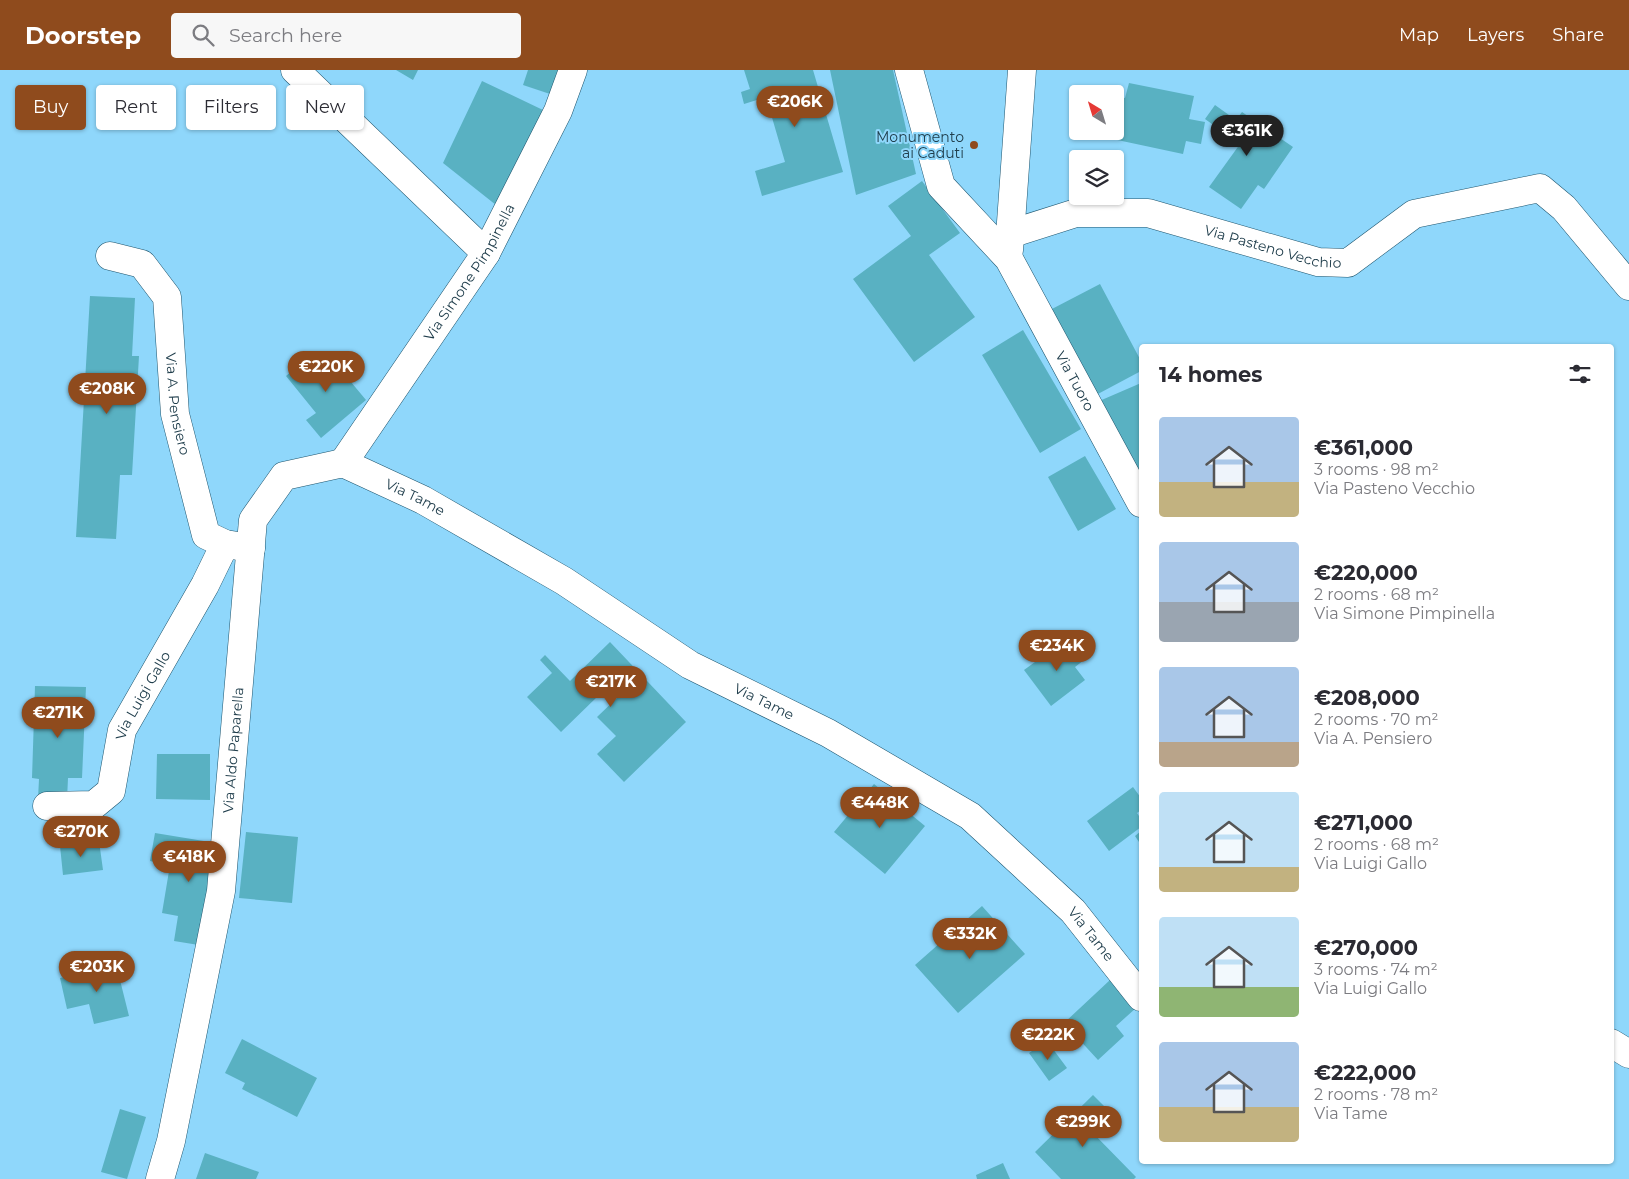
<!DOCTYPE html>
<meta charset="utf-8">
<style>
body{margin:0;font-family:Montserrat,sans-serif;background:#f7f7f7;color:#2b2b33;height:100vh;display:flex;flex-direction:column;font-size:19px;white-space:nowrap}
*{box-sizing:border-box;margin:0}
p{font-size:16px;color:#7c7c81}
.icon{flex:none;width:28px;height:28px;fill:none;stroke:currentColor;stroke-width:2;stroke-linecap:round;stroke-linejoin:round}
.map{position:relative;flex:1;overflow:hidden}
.sheet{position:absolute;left:1139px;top:274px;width:475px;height:820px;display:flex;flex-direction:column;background:#fff;border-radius:5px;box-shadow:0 1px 4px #0004}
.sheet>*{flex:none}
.guide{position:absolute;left:15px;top:15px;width:475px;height:45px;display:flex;gap:10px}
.needle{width:32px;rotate:322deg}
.controls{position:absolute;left:1069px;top:15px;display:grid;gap:10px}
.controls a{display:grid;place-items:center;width:55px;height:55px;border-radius:5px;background:#fff;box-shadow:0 1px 4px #0004;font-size:25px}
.price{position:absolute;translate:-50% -42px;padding:0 11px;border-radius:18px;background:#8f4b1d;color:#fff;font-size:16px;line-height:32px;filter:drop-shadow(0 1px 2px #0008)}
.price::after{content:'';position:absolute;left:50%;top:30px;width:15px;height:11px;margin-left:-8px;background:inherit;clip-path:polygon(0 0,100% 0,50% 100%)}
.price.current{background:#222;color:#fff}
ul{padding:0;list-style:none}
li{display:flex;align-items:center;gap:15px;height:125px;padding:0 20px}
li span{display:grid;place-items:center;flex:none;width:140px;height:100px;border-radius:5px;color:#555}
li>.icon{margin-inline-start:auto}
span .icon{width:60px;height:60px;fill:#fffc;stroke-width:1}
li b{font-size:21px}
h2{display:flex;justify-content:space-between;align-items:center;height:60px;padding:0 20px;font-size:21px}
.pill{padding:0 18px;border-radius:5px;background:#fff;box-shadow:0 1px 4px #0004;font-size:18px;line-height:45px}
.pill.current{background:#8f4b1d;color:#fff}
header{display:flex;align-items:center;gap:30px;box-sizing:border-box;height:70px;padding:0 25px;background:#8f4b1d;color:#fff}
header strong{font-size:24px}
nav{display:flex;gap:28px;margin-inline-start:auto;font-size:18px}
.search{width:350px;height:45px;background:#f7f7f7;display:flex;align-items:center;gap:12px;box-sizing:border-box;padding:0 18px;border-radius:5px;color:#7c7c81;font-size:19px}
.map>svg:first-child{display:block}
.building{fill:#59b1c2}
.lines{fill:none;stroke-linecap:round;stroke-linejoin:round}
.minor-casing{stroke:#1e556e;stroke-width:29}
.tertiary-casing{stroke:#1e556e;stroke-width:29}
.minor{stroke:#fff;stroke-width:28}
.tertiary{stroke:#fff;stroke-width:28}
.poi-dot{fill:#8f4b1d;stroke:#8fd7fb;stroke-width:2}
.labels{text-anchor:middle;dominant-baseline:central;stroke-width:4;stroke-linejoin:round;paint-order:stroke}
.poi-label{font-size:14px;fill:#203e4c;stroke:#8fd7fb;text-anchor:end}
.street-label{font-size:14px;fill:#203e4c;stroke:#8fd7fb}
</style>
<header>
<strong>Doorstep</strong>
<div class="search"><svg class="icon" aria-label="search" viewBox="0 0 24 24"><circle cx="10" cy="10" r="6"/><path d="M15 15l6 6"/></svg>Search here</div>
<nav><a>Map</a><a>Layers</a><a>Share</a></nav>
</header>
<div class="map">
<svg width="1629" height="1109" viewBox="0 0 1629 1109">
<rect width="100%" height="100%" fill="#8fd7fb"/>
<path class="building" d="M396,0H418L413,10Z
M528,0H562L553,25L523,15Z
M744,0H813L843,102L762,126L755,101L785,92L766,27L744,34L741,22L750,19Z
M830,0H893L916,104L856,125Z
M482,11L543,40L496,135L443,93Z
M1129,13L1194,26L1189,49L1205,52L1201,74L1186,71L1183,84L1108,68L1109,61H1115V35L1117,26L1125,28Z
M1215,35L1236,50L1242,42L1293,77L1264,119L1258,115L1241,139L1209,117L1240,74L1205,49Z
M922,111L960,163L929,185L975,247L914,292L853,209L911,166L888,136Z
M1100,214L1141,291V301L1096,325L1050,240Z
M90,226L135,228L132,286H139L132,405H120L116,469L76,467Z
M1023,260L1081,359L1040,383L982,285Z
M326,282L366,330L321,368L306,350L316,343L286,306L306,289L311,295Z
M1141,313V398L1136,401L1097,332Z
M1085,386L1116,439L1078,461L1048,407Z
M1068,568L1084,590L1075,597L1085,610L1051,636L1024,600Z
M610,572L686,652L624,712L597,684L616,666L597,647L619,626L610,617L599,627L598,626L561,662L527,627L552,603L540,590L545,585L570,611Z
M35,616L86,617L82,708H68L67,730L38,729L39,709L32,708Z
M157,684H210V730L156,729Z
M874,714L925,756L885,804L834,762Z
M1133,717L1141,728V740L1137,743L1141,749V757L1109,781L1087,751Z
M1141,761V775L1135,766Z
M246,762L298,767L292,833L239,828Z
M155,763L222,774L205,876L174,871L178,846L162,843L170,795L150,791Z
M99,771L103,800L63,805L60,776Z
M982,836L1025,884L958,943L915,895Z
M116,894L129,946L94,954L89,934L67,939L60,908Z
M1110,910L1136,938L1116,956L1124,966L1098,990L1064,953Z
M242,969L317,1008L297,1047L242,1019L245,1013L225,1003Z
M1047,971L1067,998L1049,1011L1029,983Z
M1093,1025L1110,1042L1091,1061L1136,1107L1134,1109H1061L1035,1082Z
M120,1039L146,1047L127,1109L101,1102Z
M205,1083L259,1102L256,1109H196Z
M1003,1093L1010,1109H977L976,1105Z"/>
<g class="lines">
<defs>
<g id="minor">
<path d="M295,0L486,183"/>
<path id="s1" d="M909,0L941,116L1009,189L1141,433"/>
<path id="s2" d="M1010,164L1076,143H1148L1318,192L1348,193L1414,144L1540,118L1564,138L1629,216"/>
<path d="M1009,180L1022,0"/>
<path id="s3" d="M110,186L142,194L167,227L175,344L206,465L225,474L251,478"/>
<path id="s4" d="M343,393L486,183L558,41L573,0"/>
<path id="s5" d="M47,736L94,735L111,721L122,660L205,515L225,474"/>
</g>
<g id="tertiary">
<path d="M1611,973L1629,984"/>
<path id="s6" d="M160,1109L171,1071L221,821L253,450L284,406L343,393L423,430L564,511L690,595L828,663L970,746L1073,841L1141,927"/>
</g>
</defs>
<use href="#minor" class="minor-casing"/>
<use href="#tertiary" class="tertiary-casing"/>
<use href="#minor" class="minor"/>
<use href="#tertiary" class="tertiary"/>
</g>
<circle class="poi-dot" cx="974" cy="75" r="5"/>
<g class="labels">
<g class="poi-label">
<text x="964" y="67">Monumento<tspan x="964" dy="16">ai Caduti</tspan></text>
</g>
<g class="street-label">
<text stroke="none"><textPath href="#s2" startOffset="271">Via Pasteno Vecchio</textPath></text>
<text stroke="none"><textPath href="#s4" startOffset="229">Via Simone Pimpinella</textPath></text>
<text stroke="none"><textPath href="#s1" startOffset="359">Via Tuoro</textPath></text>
<text stroke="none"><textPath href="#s3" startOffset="182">Via A. Pensiero</textPath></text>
<text stroke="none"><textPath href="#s6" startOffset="861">Via Tame</textPath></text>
<text stroke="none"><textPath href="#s5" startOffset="171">Via Luigi Gallo</textPath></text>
<text stroke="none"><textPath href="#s6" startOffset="1266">Via Tame</textPath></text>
<text stroke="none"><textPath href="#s6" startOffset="436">Via Aldo Paparella</textPath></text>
<text stroke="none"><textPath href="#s6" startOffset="1671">Via Tame</textPath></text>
</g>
</g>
</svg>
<div class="controls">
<a><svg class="needle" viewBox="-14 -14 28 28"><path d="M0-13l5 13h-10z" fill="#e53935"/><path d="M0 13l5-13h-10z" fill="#7c7c81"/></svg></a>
<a><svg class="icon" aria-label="layers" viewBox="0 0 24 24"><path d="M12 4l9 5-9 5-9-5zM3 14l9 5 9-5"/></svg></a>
</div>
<b class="price" style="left:795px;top:58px">€206K</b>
<b class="price current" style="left:1247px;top:87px">€361K</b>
<b class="price" style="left:326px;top:323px">€220K</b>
<b class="price" style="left:107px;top:345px">€208K</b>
<b class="price" style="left:1057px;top:602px">€234K</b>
<b class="price" style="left:611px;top:638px">€217K</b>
<b class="price" style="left:58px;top:669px">€271K</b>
<b class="price" style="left:880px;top:759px">€448K</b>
<b class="price" style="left:81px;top:788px">€270K</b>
<b class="price" style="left:189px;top:813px">€418K</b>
<b class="price" style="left:970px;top:890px">€332K</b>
<b class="price" style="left:97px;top:923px">€203K</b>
<b class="price" style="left:1048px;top:991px">€222K</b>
<b class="price" style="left:1083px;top:1078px">€299K</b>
<div class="guide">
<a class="pill current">Buy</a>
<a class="pill">Rent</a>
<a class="pill">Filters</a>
<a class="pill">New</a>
</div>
<section class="sheet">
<h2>14 homes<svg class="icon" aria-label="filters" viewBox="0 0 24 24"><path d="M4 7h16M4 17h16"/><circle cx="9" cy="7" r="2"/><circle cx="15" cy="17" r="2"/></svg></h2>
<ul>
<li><span style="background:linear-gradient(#a9c7e8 65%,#c2b280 0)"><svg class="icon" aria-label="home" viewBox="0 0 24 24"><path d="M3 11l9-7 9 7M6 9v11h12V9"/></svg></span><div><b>€361,000</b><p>3 rooms · 98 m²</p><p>Via Pasteno Vecchio</p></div></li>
<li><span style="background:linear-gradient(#a9c7e8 60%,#9aa5b1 0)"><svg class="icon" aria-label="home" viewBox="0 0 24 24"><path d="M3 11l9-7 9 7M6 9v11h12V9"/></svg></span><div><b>€220,000</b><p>2 rooms · 68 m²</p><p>Via Simone Pimpinella</p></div></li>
<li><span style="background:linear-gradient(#a9c7e8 75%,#b9a48a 0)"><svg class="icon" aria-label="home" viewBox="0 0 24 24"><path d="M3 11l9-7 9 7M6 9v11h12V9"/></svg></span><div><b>€208,000</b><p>2 rooms · 70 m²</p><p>Via A. Pensiero</p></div></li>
<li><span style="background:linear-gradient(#bfe0f5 75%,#c2b280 0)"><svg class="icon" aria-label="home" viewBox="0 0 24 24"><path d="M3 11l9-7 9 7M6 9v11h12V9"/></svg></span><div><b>€271,000</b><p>2 rooms · 68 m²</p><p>Via Luigi Gallo</p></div></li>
<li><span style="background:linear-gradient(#bfe0f5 70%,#8fb573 0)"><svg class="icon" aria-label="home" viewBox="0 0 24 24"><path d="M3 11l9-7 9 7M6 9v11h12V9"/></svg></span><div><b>€270,000</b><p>3 rooms · 74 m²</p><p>Via Luigi Gallo</p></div></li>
<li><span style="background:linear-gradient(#a9c7e8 65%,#c2b280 0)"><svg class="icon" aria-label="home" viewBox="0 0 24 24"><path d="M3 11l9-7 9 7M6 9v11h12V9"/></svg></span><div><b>€222,000</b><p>2 rooms · 78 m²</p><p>Via Tame</p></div></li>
</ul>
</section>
</div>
